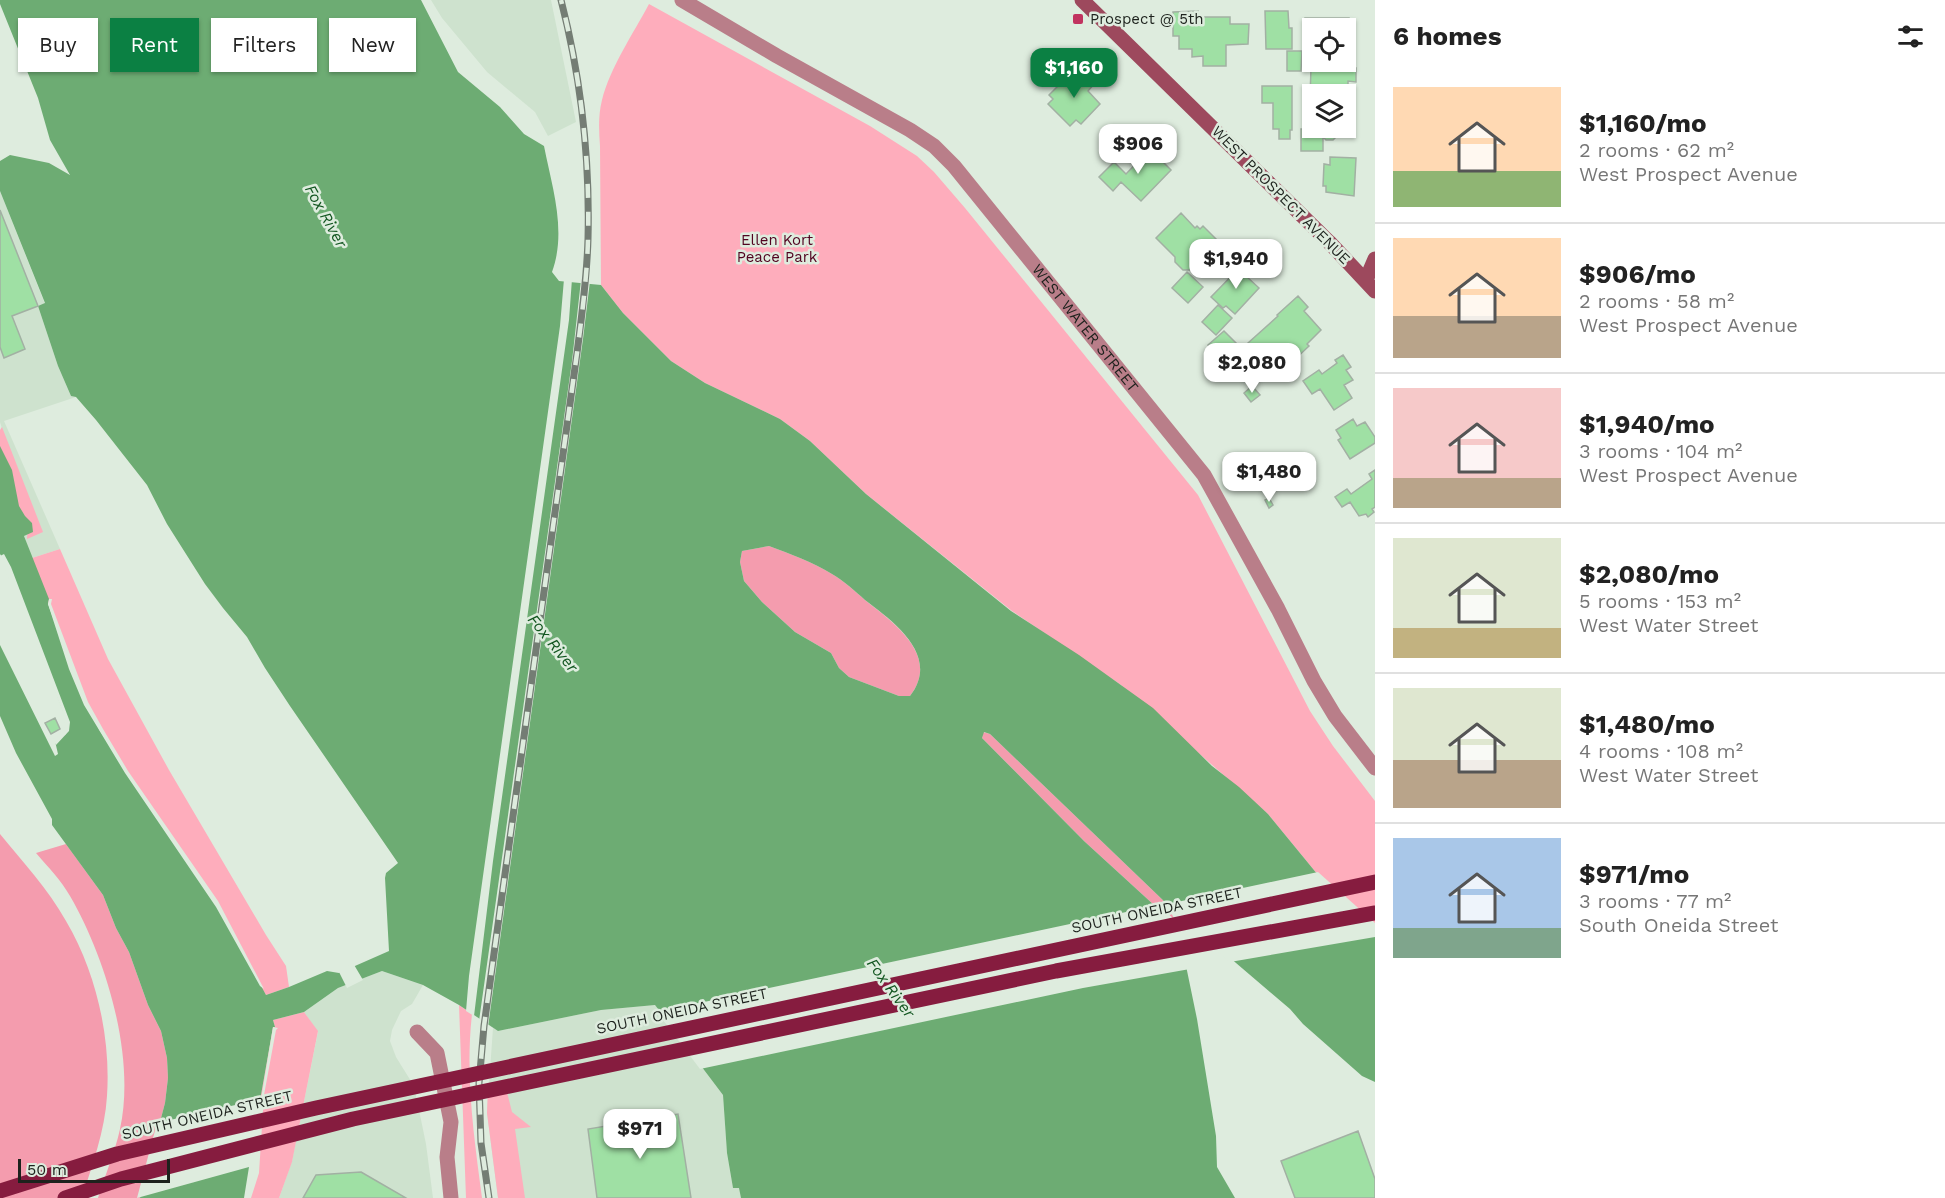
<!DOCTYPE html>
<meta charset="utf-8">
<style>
body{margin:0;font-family:"Work Sans",sans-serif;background:#f6f6f6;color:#222;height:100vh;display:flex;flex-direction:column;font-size:22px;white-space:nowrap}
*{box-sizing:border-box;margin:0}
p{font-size:20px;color:#767676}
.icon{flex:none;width:33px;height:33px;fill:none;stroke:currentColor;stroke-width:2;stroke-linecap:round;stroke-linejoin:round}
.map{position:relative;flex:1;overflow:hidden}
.drawer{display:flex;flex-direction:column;background:#fff;width:570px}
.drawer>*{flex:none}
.banner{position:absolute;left:18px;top:18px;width:570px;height:54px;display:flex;gap:12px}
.tools{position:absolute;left:1302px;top:18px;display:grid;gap:12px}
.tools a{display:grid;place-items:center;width:54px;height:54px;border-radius:0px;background:#fff;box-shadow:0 2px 4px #0004;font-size:30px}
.scale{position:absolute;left:18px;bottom:15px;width:152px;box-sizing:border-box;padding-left:6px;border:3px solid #1d221d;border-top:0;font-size:16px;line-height:21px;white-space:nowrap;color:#1d221d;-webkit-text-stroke:4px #deecde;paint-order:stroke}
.price{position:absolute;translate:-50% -51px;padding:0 14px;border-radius:12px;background:#fff;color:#222;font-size:20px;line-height:39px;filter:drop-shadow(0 2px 3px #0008)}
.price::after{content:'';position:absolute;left:50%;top:36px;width:18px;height:14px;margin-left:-9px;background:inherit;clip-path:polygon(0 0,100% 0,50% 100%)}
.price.active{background:#0b8043;color:#fff}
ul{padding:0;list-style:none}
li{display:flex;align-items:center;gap:18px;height:150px;padding:0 18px}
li+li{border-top:2px solid #e0e0e0}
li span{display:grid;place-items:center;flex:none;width:168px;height:120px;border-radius:0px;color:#555}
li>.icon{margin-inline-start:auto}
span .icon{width:72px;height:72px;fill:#fffc;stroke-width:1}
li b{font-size:26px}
h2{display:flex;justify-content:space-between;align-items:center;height:72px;padding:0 18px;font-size:26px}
.tag{padding:0 21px;border-radius:0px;background:#fff;box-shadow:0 2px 4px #0004;font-size:21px;line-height:54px}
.tag.active{background:#0b8043;color:#fff}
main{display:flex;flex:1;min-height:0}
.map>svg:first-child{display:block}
.built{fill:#cee2ce}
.green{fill:#feadbc}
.forest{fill:#f49cae}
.water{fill:#6dac73;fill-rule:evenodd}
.pier{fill:#deecde}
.building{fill:#9fe0a4;stroke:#a2b0a3;stroke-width:1.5}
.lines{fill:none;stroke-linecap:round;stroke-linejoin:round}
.minor{stroke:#b97e89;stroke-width:15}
.tertiary{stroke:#b97e89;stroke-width:15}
.secondary{stroke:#9d495d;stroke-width:15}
.rail-casing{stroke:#747d74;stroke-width:7}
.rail{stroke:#deecde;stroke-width:4.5;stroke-dasharray:14;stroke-linecap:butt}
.primary-bridge{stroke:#861c3f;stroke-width:15}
.poi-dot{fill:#c1335f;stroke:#deecde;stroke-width:2}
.labels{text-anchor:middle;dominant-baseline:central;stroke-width:5;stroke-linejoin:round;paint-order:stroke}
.poi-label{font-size:15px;fill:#1d221d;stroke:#deecde;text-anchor:start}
.street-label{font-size:15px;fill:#1d221d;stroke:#deecde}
.park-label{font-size:15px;fill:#510320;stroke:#deecde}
.water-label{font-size:16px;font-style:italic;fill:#125620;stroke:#deecde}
</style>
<main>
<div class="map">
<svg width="1375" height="1198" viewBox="0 0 1375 1198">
<rect width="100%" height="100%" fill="#deecde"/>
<path class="built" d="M431,0H551L576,122L548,136L535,112L487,72L442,18Z
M0,191L45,304L38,306L58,366L71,396L76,397L4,421L60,549L32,558L24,536L33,532L0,422Z
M382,971L423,985L412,1004L401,1011L392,1030L390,1041L396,1057L414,1086L426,1144L433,1198H279L292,1161L318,1032L304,1012L338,988Z
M655,1005L723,1095L727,1153L733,1188L740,1187L741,1198H498L487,1113L493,1028L498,1031L601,1010Z"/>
<path class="green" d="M649,4L870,126L917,156L934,172L965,208L1198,495L1310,711L1333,746L1375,801V927L1318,875L1268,814L1121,685L1012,611L866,494L810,441L780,419L705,383L671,361L623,313L601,285L600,146C599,131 598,116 602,100C610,68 633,34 649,4Z
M2,427L43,532L27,539L28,524L19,515L0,453V430Z
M60,549L108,659L169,770L266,935L286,966L289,987L266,995L85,703L32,558Z
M459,1005L472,1014C465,1076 474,1137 482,1198H466Z
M304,1012L318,1031L292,1162L279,1198H248L261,1095L273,1027H275L273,1020Z
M488,1087L507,1092L512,1112L531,1127L515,1129L525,1198H498L487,1113Z"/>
<path class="forest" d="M769,546C790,554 813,562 832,574C844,581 855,591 865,600C894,623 941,656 910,696H899L849,677L839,668L831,653L795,632L762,602L744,581L740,562L742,551Z
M983,732L990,734L1167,904L1178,927L1084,841L982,738Z
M0,834C23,862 48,889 66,921C96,972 111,1037 107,1096C105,1131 92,1165 82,1198H0Z
M66,844L103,895L116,928L129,952L148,1005L161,1031L167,1058L168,1078L165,1103L140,1198H98C105,1175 115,1152 120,1129C136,1057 106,958 70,896C61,880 48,867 36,853Z"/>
<path class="water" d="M0,0H421L458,72L500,107L524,134L544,146C552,187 567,231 552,272L559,281L601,285L623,313L671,361L705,383L780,419L810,441L866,494L1011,611L1079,655L1153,708L1212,766L1239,787L1268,814L1318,875L1375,927V1082L1362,1076L1303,1024L1290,1009L1167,904L990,734L984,732L982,738L1084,841L1178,927L1197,1019L1216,1136L1217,1167L1235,1198H741L739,1188H733L727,1153L723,1095L655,1005L601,1010L498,1031L459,1005L423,985L382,971L338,988L304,1012L273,1020L275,1027H273L261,1095L248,1198H140L165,1103L168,1078L167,1058L161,1031L148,1005L129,952L116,928L103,895L52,825V819L16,753L0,716V645L55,756L58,754L55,741L66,734L68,724L5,561L0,554V446L12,470L19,506L25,516L32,523L33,532L24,536L49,599L48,604L72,670L100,731L215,902L266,995L289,987L327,971L339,973L389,951L385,878L386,873L398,863L290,706L265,668L247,637L223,608L205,584L167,524L147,485L96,420L76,397L71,396L58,366L38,306L45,303L0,191V161L10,155L49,163L70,175L50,140L38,98L0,4ZM769,546C790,554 813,562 832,574C844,581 855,591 865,600C894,622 941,656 910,696H899L849,677L839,668L831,653L795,632L762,602L744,581L740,562L742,551Z"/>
<path class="pier" d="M564,279H572L569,320L493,861L474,1016L466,1011L469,976L560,326Z
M581,280L590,281L583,339L488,1027L479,1021L572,361Z
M4,554L11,567L70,722L69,731L56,745L53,739L64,732L65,724L62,710L28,624L0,559V556Z
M49,599H52L51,604L88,702L103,729L128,771L218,901L264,989L260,986L216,907L125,773L84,705L69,669L48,604Z
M1318,872L1375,923V937L1230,962L1163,905Z
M1159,905L1181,926L1190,969L1083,988L700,1069L657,1012Z
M353,963L363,980L347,988L338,970Z
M273,1027L278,1028L276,1030L264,1095L259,1173L251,1198H244L249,1167L137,1198L157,1123L261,1099Z"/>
<path class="building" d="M1198,11V17H1230V24H1249L1248,44L1226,45V66H1203V56L1192,57V49H1179V36H1173V12Z
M1265,11H1288L1289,28H1292V49H1266Z
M1305,18H1349V22H1354V42H1350V47H1346V28H1312V40H1305Z
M1287,51H1302L1301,71H1287Z
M1323,66L1356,68V82L1348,81V96H1346V94H1312V98H1310L1311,68H1323Z
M1081,71L1094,84L1088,91L1100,104L1081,124L1076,120L1070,126L1048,104L1053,99L1049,95L1070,74L1074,78Z
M1262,86H1292V130H1290V139H1279V129H1273V103H1262Z
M1346,107H1348V115H1353V133H1348V137H1336L1333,140H1326L1323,137V151H1301V129H1306V114L1312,113V128H1346Z
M1122,125L1136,139L1120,156L1118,155L1112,162L1105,156L1113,148L1106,142Z
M1155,147L1163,154L1159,158L1171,170L1141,201L1121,182L1113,191L1099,177L1114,162L1126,174L1151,148L1152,150Z
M1330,157L1356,158L1354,196L1326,192V186H1323L1324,164L1330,165Z
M0,210L38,306L12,316L25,349L4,358L0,347Z
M1181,213L1195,228L1197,226L1200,229L1203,226L1219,242L1191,270H1183L1175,262V257L1156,238Z
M1246,261L1253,268L1246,276L1259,288L1235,314L1226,306L1223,308L1211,297Z
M1187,272L1203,287L1188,303L1172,288Z
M1298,296L1308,307L1304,311L1321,330L1307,344L1309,346L1291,363L1288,360L1274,373L1272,370L1268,374L1245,349L1250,345L1248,343L1278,316L1277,315Z
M1218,305L1232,318L1216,335L1202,322Z
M1224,331L1238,345L1222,360L1208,345Z
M1343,355L1351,367L1346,370L1353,380L1344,385L1352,398L1334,410L1320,389L1312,394L1303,381L1319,370L1322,374L1337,363L1335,360Z
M1252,386L1260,395L1251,402L1244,393Z
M1353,419L1357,426L1365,422L1375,437V443L1350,459L1338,440L1341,438L1336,430Z
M1375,470V507L1372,509L1374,512L1368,517L1366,514L1359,516L1350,502L1342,507L1335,497L1347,489L1351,494L1372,479L1369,474Z
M1269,498L1273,505L1269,508L1265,500Z
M55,718L60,729L51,734L45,723Z
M678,1114L691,1198H597L588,1129Z
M1358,1131L1375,1179V1198H1295L1281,1161Z
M361,1172L406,1198H303L316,1175Z"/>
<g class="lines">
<path class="minor" d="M417,1032L437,1053L451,1122L447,1157L451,1198"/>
<path class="tertiary" id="s1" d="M682,0L777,56L910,130L934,146L954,166L1204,475L1278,609L1314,681L1335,716L1375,768"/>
<path class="secondary" d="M1082,0L1329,242L1375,291
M1366,280L1375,259"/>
<defs>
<path id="rail" d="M489,1198L481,1143L479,1083L484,1026L577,353C582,315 587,277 588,239C590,159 581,78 561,0"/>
</defs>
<use href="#rail" class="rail-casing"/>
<use href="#rail" class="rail"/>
<path class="primary-bridge" d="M0,1191L117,1154L316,1108L1375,882
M65,1198L121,1179L353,1119L1056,971L1375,913"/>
</g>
<rect class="poi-dot" x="1072" y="13" width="12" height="12" rx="3"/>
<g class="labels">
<g class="poi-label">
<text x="1090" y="19">Prospect @ 5th</text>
</g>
<g class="street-label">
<text transform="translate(1281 195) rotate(45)">WEST PROSPECT AVENUE</text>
<text stroke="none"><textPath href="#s1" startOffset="528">WEST WATER STREET</textPath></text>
<text transform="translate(1157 910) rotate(-12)">SOUTH ONEIDA STREET</text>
<text transform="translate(682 1011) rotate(-12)">SOUTH ONEIDA STREET</text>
<text transform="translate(207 1115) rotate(-13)">SOUTH ONEIDA STREET</text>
</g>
<g class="park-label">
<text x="777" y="240">Ellen Kort<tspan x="777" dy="17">Peace Park</tspan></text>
</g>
<g class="water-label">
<text transform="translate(326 216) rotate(61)">Fox River</text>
<text transform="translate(553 643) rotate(51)">Fox River</text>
<text transform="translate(891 988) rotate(54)">Fox River</text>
</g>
</g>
</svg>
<div class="tools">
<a><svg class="icon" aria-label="locate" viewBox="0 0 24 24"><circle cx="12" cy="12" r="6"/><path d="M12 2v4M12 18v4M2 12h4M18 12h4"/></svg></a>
<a><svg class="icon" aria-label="layers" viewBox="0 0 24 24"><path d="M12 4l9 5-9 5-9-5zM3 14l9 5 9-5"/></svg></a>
</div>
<div class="scale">50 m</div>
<b class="price active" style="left:1074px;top:99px">$1,160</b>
<b class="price" style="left:1138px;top:175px">$906</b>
<b class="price" style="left:1236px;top:290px">$1,940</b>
<b class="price" style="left:1252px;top:394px">$2,080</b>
<b class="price" style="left:1269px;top:503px">$1,480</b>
<b class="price" style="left:640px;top:1160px">$971</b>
<div class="banner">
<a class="tag">Buy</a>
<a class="tag active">Rent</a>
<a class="tag">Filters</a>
<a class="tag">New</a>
</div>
</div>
<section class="drawer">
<h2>6 homes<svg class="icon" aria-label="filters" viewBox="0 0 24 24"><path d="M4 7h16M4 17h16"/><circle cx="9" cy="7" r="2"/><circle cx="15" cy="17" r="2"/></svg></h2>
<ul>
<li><span style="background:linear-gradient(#ffd9b3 70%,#8fb573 0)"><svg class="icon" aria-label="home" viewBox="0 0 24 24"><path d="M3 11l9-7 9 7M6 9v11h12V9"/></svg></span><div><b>$1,160/mo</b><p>2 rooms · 62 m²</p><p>West Prospect Avenue</p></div></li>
<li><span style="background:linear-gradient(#ffd9b3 65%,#b9a48a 0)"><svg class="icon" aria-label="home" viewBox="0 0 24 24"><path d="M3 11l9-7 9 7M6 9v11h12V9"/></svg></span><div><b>$906/mo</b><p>2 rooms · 58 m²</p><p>West Prospect Avenue</p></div></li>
<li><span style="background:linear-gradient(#f6c9c9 75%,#b9a48a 0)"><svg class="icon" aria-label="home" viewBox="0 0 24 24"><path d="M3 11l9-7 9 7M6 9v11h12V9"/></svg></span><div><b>$1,940/mo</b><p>3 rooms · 104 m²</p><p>West Prospect Avenue</p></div></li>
<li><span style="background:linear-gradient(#dfe7d0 75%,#c2b280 0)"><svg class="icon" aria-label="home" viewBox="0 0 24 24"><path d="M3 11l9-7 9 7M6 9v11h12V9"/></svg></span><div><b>$2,080/mo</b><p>5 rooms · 153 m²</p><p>West Water Street</p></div></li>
<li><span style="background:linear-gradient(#dfe7d0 60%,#b9a48a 0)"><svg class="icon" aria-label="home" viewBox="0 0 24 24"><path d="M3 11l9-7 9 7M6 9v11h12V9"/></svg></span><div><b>$1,480/mo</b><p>4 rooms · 108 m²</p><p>West Water Street</p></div></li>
<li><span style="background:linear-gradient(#a9c7e8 75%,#7fa58c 0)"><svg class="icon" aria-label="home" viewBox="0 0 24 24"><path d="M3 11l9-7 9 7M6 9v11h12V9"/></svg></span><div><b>$971/mo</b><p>3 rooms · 77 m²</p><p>South Oneida Street</p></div></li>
</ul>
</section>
</main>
